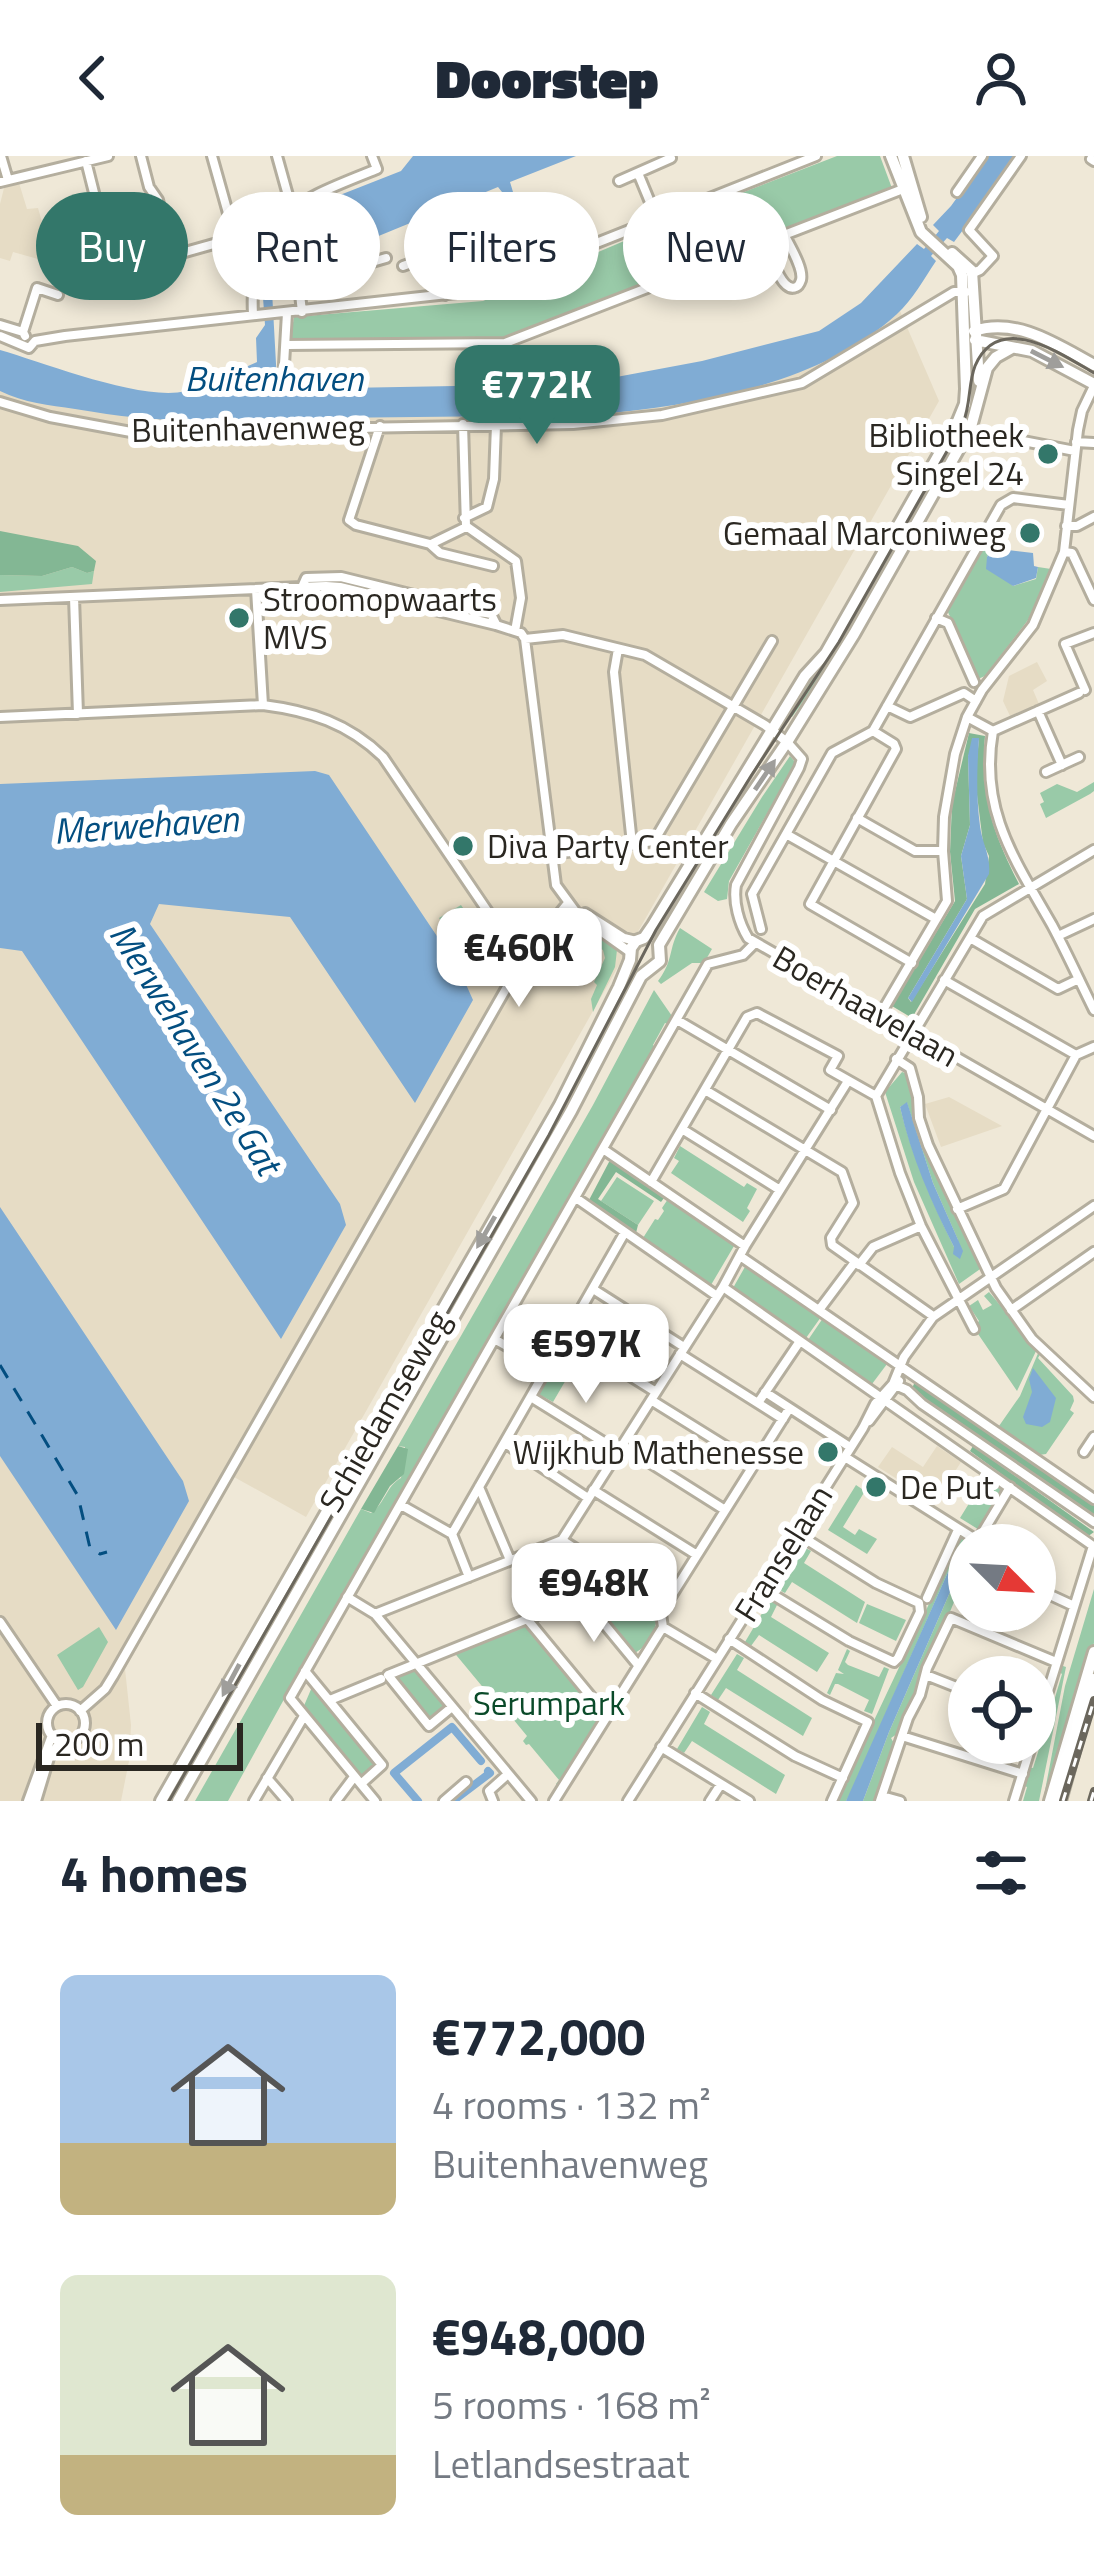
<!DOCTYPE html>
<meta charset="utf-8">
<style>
body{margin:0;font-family:"Titillium Web",sans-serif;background:#f6f6f7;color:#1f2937;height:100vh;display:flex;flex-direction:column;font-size:45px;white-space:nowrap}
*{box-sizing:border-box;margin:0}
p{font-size:39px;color:#747a83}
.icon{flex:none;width:66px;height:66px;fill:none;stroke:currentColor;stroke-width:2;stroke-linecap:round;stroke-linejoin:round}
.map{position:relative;height:1645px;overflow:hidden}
.panel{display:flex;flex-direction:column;background:#fff;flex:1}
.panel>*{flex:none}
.top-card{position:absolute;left:36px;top:36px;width:1023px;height:108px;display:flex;gap:24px}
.needle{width:78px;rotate:114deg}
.fabs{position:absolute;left:948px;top:1368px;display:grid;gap:24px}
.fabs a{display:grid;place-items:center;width:108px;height:108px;border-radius:50%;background:#fff;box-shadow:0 6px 18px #0003;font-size:60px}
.scale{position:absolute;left:36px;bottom:30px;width:207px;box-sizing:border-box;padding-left:12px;border:6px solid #2a2721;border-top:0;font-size:33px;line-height:42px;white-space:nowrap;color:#2a2721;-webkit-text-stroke:9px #fff;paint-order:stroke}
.price{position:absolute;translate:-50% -102px;padding:0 27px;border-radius:24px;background:#fff;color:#222;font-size:39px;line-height:78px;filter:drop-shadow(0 3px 6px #0008)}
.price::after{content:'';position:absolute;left:50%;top:72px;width:36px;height:27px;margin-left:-18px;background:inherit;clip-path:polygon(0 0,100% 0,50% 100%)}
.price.current{background:#33776a;color:#fff}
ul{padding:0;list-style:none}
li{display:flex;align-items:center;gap:36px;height:300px;padding:0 60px}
li span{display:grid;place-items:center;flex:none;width:336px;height:240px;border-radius:18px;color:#555}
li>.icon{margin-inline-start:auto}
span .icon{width:144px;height:144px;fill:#fffc;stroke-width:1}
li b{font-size:51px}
h2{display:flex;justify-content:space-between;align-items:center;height:144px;padding:0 60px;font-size:51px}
.chip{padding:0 42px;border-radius:54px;background:#fff;box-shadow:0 6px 18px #0003;font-size:42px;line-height:108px}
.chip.current{background:#33776a;color:#fff}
header{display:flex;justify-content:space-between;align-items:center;height:156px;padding:0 60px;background:#fff;font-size:54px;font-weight:800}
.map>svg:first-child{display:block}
.built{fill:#e6dcc5}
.green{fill:#99caa8;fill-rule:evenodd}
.forest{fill:#83b794;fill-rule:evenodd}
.water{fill:#80acd4}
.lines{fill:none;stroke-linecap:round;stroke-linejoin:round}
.canal{stroke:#80acd4;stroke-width:8}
.ferry{stroke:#034e80;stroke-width:3;stroke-dasharray:15 12;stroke-linecap:butt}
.minor-casing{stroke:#b4ae9e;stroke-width:14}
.major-casing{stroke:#b4ae9e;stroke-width:16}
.minor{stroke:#fff;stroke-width:8}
.major{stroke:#fff;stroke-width:10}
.tram{stroke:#6b675d;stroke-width:3}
.rail-casing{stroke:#6b675d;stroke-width:8}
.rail{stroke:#fff;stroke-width:3;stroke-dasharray:9;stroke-linecap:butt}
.oneway{fill:#9f9e9b}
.poi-dot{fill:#33776a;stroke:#fff;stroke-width:4.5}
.labels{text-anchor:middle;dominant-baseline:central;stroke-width:12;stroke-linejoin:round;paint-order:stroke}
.street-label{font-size:33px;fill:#2a2721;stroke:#fff}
.poi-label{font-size:33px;fill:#2a2721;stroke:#fff;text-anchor:end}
.park-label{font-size:33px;fill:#0a4a29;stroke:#fff}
.water-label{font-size:36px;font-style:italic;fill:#034e80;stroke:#fff}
</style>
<header><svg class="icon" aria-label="back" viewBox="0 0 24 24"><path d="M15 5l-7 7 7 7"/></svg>Doorstep<svg class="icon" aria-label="person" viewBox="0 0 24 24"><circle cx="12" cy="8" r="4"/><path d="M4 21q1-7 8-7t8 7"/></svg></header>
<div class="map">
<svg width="1094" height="1645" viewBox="0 0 1094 1645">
<rect width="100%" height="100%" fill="#efe8d7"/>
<path class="built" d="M19,27L27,53L38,52L45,77L38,103L13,96L10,105L0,102V48L4,32Z
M897,148L939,245L306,1361L234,1321L125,1513L131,1569L129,1605L121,1645H0V219L158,251L715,224Z
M1037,506L1047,525L1033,534L1039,548L1010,560L1003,545L1009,520Z
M949,941L1002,970L941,991L925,948Z
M937,1290L961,1306L935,1347L878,1311L892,1291L923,1311Z"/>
<path class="green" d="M837,0H880L893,35L862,48L856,46L832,57L827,56L507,186L290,185L294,161L483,145L690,57Z
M919,340L927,344L816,535L812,533L792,561L788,559L834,490Z
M984,388L992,392L987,401L1013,430L1036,423L1038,411L1051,413L1028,464L985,520L978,523L947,454Z
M72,411L87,417L94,415L92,428L0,436V419L42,420Z
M790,600L795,606L794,610L729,725L727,743L718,745L704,736L762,641Z
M1094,626V635L1090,638L1046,662L1040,648L1044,646L1040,637L1057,628L1077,636Z
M461,749L496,801L482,826L439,762Z
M564,761L573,762L617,794L615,811L593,856L591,843L597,829L594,826L605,802L603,794L570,776L567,780L557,771Z
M680,772L712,793L704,807H692L661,828L658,825C674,804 668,793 680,772Z
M654,834L674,863L670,869L665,867L653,889L655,891L347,1429L228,1645H195L361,1353L371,1357C385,1348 386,1330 401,1322L405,1291L398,1290L593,949Z
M902,916L908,918L956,1057L983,1111L959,1128L914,1026L885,936ZM907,947L933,1027L958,1084L954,1091C932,1046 912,1000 900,951Z
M680,990L744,1031L747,1027L757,1033L747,1052L750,1055L743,1066L671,1017L679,1005L674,1002Z
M617,1021L654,1045L638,1069L601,1045Z
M668,1043L734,1090L711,1129L643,1082L655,1063L658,1064L664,1055L662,1052Z
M746,1109L821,1161L806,1182L733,1132Z
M989,1136L1037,1193L1017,1235L976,1175L979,1173L977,1167L979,1165L969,1150L978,1144L983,1154L992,1149L984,1140Z
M823,1162L887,1208L872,1228L808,1184Z
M566,1189L581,1198L553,1246L538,1238Z
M1039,1195L1041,1197L1038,1202L1073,1240L1074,1245L1070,1254L1074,1257L1046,1298L1039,1299L999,1270L1020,1240Z
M984,1323L1005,1336L981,1375L960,1362Z
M856,1329L865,1335L843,1371L855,1379L859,1373L877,1383L867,1398L828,1374Z
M961,1380L971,1387L968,1395L969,1410L900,1576L891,1582L895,1589L876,1645H863L889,1576L957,1420L951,1415L948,1416L852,1634L846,1645H836Z
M804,1391L811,1395L804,1407L865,1446L857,1467L792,1426L785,1437L777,1433Z
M607,1417L657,1449C659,1467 652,1488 635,1497L589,1442L588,1436L600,1419Z
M1094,1433V1487L1047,1645H1043L1065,1530Z
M770,1444L777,1449L771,1461L829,1497L817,1516L759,1479L751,1490L745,1486Z
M867,1448L906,1464L896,1485L859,1467Z
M528,1463L592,1542L586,1547L593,1563L598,1560L594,1555L599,1552L606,1560L559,1633L556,1628L559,1624L529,1588L526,1589L523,1585L527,1580L513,1563L515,1560L510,1553L506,1556L493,1540L487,1544L483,1538L486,1535L452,1494Z
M99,1471L108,1486L83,1531L78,1534L57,1499Z
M847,1493L850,1495L845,1506L848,1509L879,1521L884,1511L889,1513L872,1558L864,1555L869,1544L838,1528H835L830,1539L827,1537L836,1517L844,1518L838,1514Z
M737,1498L744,1502L737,1514L812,1562L803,1580L726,1532L718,1544L711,1539Z
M1060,1509L1066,1511L1039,1645H1023L1027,1631L1022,1629L1028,1611L1033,1612L1045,1574L1040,1571L1046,1554L1051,1555L1062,1518L1058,1515Z
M415,1514L449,1555L434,1567L398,1524L397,1522Z
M312,1531L377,1609L364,1621H358L303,1552Z
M702,1551L710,1556L704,1568L785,1619L776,1638L692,1585L684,1597L677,1593Z"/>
<path class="forest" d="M0,375L78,390L96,405L94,415L87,417L72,411L42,420L0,419Z
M969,577L985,580C980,641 993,677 1019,728L975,753L912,862L892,850L955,745L950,696L952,648ZM979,583L975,623L983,687L989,700L985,728L911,846L908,842L967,743L961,700L970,669L968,600Z
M612,1005L664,1042L661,1046L616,1016L598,1043L638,1069L636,1077L589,1044L609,1006Z
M915,1226L1094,1350V1362L916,1238L911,1234Z
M398,1290L408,1293L404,1318L390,1330L374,1357L361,1353Z
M973,1290L1087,1371L1094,1376L1087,1381L970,1295Z"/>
<path class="water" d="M413,0H576L510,26L513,36L506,41L498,31L286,118V126L280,127L281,133L275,132L272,135L277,226L287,229L294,227L345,232L560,228L595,225L702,205L819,175L861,147L917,88L924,93L939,75L933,69L951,50L987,0H1018L954,86L947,82L931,100L936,105C924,123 913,143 897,158C818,230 692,250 590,259L239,263C179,267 134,263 75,253C49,249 24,247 0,235V194C45,207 143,246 186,235C210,229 234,216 257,206L256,182L265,169L262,128L259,124L262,105L277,80L294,61L317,48L401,15Z
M992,392L1033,397L1034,410L1038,411L1036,422L1013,430L986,413L987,401Z
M972,582H979C977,612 976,640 980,670C982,687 991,700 989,718L912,846L908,842L967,743L961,700L970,669L968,600Z
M315,615L329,619L459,813L473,844L415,947L290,761L159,748L150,768L340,1048L346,1069L281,1183L22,795L0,792V628Z
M907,946L933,1027L963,1095L960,1103L953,1098L954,1091C931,1046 911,1000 900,951Z
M0,1051L183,1325L189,1345L116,1474L0,1300Z
M1033,1212L1056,1242L1050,1266L1042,1271L1026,1268L1023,1261L1032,1236L1029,1223Z
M951,1415L957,1420L889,1576L863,1645H846L948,1416Z"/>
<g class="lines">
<path class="canal" d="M418,1645L394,1617L452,1571L481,1605
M453,1645L490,1617L488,1615"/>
<path class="ferry" d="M0,1209L78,1340L90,1392L100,1398L107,1396"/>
<defs>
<path id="minor" d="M1,0L8,24
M141,0L149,31L158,44L173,100
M212,0L235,82
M277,0L289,43L294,51
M1091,3L1094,5
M86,5L114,116L235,82
M638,17L657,63
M619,25L671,2
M0,26L108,0
M957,36L982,0
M517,65L525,67L541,108
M235,82L259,92
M766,86C770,96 781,138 796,131C799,130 800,127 801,124C804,112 789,89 784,78
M432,100L445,139
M403,110L469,86
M971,118L980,114L993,100L969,74L1021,0
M302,156L298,120L341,115L386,102
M253,159C248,60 297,45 377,13L372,0
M0,169L23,176L25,180
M23,176L37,132L58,139
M0,180L29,192L35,185L65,180L466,136L483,132L816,0
M287,189L505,187L903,33
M283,226L287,157
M500,227L505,187
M0,246L50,261L131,276L573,268L662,259L802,227L954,136H966
M463,268L466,370L516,405L521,442L515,475
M380,270L349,364L356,369L430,388L440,397L493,410
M971,271L982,277L1075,295
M1076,286L1094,287
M464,362L487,351L494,323L496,269
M1066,370H1077L1094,361
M431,388L466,371
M1064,396L1072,397L1094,444
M302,431L306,422L341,421L491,458L496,468
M256,433L263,549
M74,441L78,558
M0,444L326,430L340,431L496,469L521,477L525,483L563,479L645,499L765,569L787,586L802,603L799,612L736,729C733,746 739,767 748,782L1094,980
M936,462L948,467L974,526
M525,483L556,729L578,759L630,796
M618,493L614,516L632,688
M1085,534L1065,488L1094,477
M887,550L910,561L964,537L976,545
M1038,555L1062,609
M0,561L263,549C310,555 348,567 383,601L507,784L527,799
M967,561L993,575C979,654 1015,704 1052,769C1067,797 1080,826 1094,854
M873,575L1001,349L1013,342L1069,349
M873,575L894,588L896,593L810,748L912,807
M993,575L1079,537
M1046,616L1079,601
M857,662L915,695H943
M786,678L936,763
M550,698L654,685L772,485
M585,757L624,782L636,785
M761,773L752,738L832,597L873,575
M1058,780L1094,763
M970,782L1058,833L1079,823
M944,824L1076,899
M880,859L947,745L943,695L944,661L955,598L967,561L982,534L1033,469L1064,396L1078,274L1082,255L1094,230
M677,864L831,954
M896,903L910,912L918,941L919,962L928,989L996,1132L1032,1183L1094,1241
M705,934L842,1016L853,1047L831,1082L832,1089L933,1160
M876,940L900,1017L921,1070L974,1173
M682,973L780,1034
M603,993L745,1090
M651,1026L747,861L757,857L838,900L830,914L876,940L983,760L1094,694
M576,1042L717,1140
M957,1053L1004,1033L1076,899L1094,891
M740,1100L1094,1343
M859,1109L873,1091L921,1070
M723,1131L1093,1390L1035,1577
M593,1133L684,1191
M819,1154L855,1106
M1011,1154L1094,1096
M566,1180L656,1236
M496,1184L547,1213
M680,1198L783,1263
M893,1228L907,1234L922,1248L1094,1366
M765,1236L850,1291
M531,1241L618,1295
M651,1244L754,1308
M758,1247L800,1185
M869,1265L899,1225
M505,1287L588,1342
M622,1289L725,1354
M1084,1296L1094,1281
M845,1301L978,1385
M479,1331L510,1404
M593,1334L697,1399
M401,1349L452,1378L469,1421
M452,1378L625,1076
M562,1384L665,1450
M977,1386L1010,1331
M762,1432L849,1485L894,1506L898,1502L920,1456L919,1447L876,1427L796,1377
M1035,1432L1074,1450
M347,1441L375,1458L531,1645
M582,1441L638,1509
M927,1442L958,1374
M375,1458L562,1384L723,1131L745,1090L848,925
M527,1463L607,1560
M0,1466L57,1550
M663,1471L717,1503
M729,1483L822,1544L868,1566L832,1645
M305,1515L382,1609L362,1627
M926,1519L969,1536
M695,1537L795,1600L843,1622
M330,1544L381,1523
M47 1567a19 19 0 1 1 38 0a19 19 0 1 1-38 0Z
M452,1551L429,1570L388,1519L582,1441L601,1408
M80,1555L105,1533L113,1520L511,824L537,785L568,747
M902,1580L1023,1618
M661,1591L749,1645
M267,1622L287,1645
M882,1640L900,1645
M28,1645L52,1579
M36,1645L49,1602L60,1586
M254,1645L304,1560
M336,1645L354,1621
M375,1645L290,1542L708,808L743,799L755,787
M444,1645L466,1626
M493,1645L489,1635L508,1618
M554,1645L663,1471L661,1458L665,1450L789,1253
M628,1645L863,1272L875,1248L893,1228L904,1201L933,1161L1094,1050
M710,1645L721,1628
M880,1645L908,1562L920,1539L927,1512L951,1462L1056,1506
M1014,1645L1032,1587"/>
<path id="major" d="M903,0L921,61
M952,97L972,115L979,225
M974,175C1017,161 1057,189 1094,209
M975,184L1032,195L1094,228
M659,789L731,668L787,586L854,478L971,271L987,212L996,201L1012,192
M161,1645L560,949L619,831L630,804L631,792L636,785L644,782L653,769L805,520L826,497L958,265L965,248L966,233L962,119L958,110L921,76L891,0
M178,1645L571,955L641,820L660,805L659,789
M1050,1645L1094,1496
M1060,1645L1094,1523"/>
</defs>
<use href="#minor" class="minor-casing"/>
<use href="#major" class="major-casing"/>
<use href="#minor" class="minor"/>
<use href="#major" class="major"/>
<path class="tram" d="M169,1645L549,979L656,774L751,620L839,486L963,267C971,248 968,228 975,210C999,154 1061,198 1094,217"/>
<defs>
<path id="rail" d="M1063,1645L1094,1544
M1091,1645L1094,1635"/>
</defs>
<use href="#rail" class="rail-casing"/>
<use href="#rail" class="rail"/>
</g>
<defs><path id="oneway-solid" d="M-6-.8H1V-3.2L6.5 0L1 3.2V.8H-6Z" transform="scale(3)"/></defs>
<g class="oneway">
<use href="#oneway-solid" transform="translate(1047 203) rotate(27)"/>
<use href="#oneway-solid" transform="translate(765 619) rotate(-56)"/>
<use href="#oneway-solid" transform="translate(486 1076) rotate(120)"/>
<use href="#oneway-solid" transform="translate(231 1524) rotate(118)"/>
</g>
<g class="poi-dot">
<circle cx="1048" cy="298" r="12"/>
<circle cx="1030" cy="377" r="12"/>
<circle cx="239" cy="462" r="12"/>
<circle cx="463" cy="690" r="12"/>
<circle cx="828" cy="1296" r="12"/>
<circle cx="876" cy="1331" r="12"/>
</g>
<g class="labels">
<g class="street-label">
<text transform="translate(248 272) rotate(-1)">Buitenhavenweg</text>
<text transform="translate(866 850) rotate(30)">Boerhaavelaan</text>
<text transform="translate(384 1255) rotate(-60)">Schiedamseweg</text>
<text transform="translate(783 1397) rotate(-58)">Franselaan</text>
</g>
<g class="poi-label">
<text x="1024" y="279">Bibliotheek<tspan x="1024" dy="38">Singel 24</tspan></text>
<text x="1006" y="377">Gemaal Marconiweg</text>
<text x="263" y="443" text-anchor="start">Stroomopwaarts<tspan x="263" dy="38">MVS</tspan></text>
<text x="487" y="690" text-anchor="start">Diva Party Center</text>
<text x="804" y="1296">Wijkhub Mathenesse</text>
<text x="900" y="1331" text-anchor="start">De Put</text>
</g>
<g class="park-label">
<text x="549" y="1547">Serumpark</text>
</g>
<g class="water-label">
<text x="274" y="221">Buitenhaven</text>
<text transform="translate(146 668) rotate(-4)">Merwehaven</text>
<text transform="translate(196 892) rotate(58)">Merwehaven 2e Gat</text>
</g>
</g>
</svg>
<div class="fabs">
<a><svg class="needle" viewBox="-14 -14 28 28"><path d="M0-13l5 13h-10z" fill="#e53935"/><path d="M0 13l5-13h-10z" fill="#747a83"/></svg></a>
<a><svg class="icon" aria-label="locate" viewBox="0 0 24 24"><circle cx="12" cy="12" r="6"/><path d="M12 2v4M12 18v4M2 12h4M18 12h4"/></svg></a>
</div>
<div class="scale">200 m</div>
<b class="price current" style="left:537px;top:291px">€772K</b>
<b class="price" style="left:519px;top:854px">€460K</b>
<b class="price" style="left:586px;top:1250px">€597K</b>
<b class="price" style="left:594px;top:1489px">€948K</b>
<div class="top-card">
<a class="chip current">Buy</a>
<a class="chip">Rent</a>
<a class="chip">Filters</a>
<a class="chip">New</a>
</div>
</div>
<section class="panel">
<h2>4 homes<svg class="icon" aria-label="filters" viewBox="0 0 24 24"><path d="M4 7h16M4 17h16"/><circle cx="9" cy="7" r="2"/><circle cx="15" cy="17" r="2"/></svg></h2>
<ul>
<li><span style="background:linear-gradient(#a9c7e8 70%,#c2b280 0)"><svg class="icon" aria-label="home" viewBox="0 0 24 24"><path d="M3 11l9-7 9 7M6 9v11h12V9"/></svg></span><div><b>€772,000</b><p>4 rooms · 132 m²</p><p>Buitenhavenweg</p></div></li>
<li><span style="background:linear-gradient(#dfe7d0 75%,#c2b280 0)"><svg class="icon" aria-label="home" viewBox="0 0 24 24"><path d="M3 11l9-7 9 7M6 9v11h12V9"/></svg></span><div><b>€948,000</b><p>5 rooms · 168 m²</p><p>Letlandsestraat</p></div></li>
</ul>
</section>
